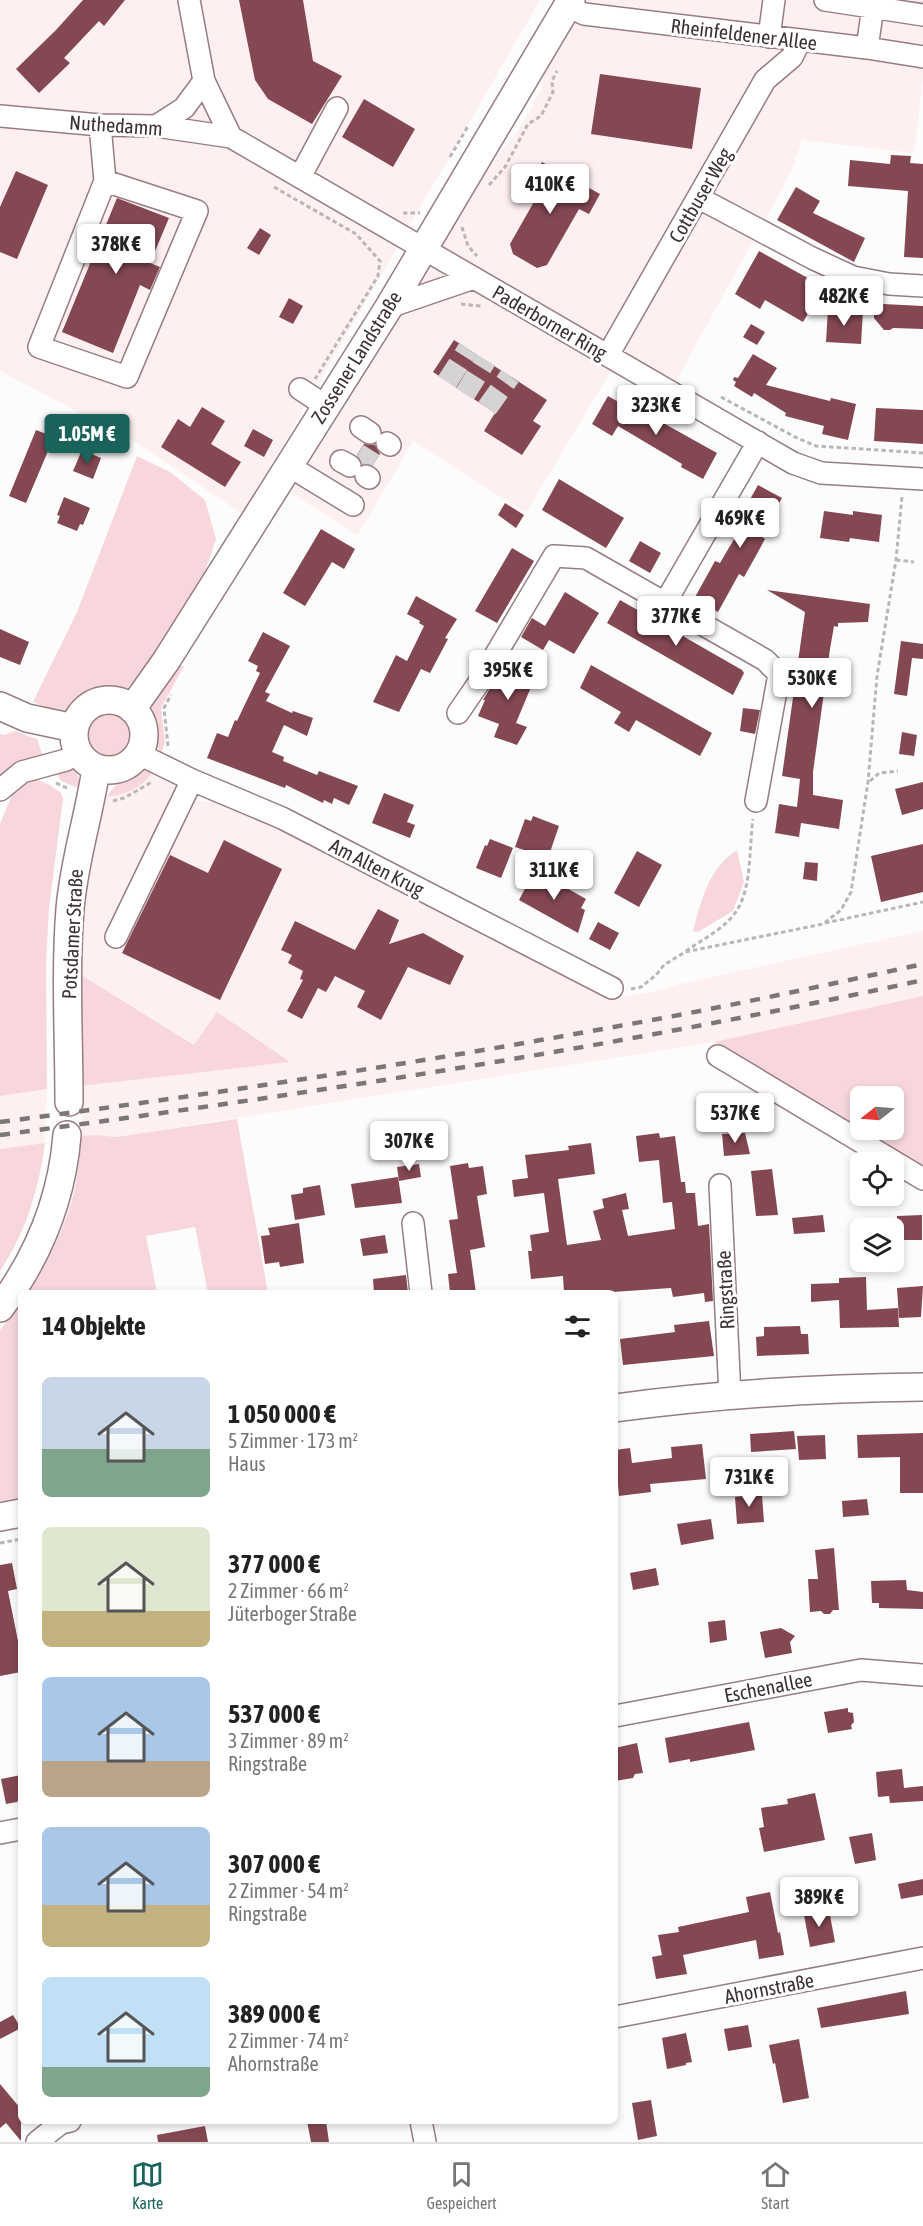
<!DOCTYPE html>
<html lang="de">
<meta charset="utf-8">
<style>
body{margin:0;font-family:"Asap Condensed",sans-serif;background:#f2f2f2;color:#222;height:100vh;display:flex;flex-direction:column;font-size:22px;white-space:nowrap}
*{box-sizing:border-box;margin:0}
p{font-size:20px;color:#767676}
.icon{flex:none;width:33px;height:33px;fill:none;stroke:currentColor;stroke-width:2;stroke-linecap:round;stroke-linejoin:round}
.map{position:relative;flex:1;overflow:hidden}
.details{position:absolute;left:18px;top:1290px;width:600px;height:834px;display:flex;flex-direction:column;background:#fff;border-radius:9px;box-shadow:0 3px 9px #0003}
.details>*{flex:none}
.needle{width:39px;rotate:253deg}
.buttons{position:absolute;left:850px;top:1086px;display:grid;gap:12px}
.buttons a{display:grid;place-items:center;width:54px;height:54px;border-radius:9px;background:#fff;box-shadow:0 3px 9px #0003;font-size:30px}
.price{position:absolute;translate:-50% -51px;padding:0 14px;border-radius:6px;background:#fff;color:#222;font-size:20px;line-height:39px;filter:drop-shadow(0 2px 3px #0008)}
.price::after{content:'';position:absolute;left:50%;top:36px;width:18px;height:14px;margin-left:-9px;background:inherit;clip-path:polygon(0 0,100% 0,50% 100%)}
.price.selected{background:#19635b;color:#fff}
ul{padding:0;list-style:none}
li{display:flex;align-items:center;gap:18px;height:150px;padding:0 24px}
li span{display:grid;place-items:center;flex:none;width:168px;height:120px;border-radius:9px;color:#555}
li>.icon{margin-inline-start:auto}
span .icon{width:72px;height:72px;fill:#fffc;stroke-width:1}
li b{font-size:26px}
h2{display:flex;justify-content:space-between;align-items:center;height:72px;padding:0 24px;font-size:26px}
.tab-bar{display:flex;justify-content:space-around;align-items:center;height:84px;border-top:2px solid #e0e0e0;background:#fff;font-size:16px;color:#767676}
.tab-bar a{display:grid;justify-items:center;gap:3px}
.tab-bar .selected{color:#19635b}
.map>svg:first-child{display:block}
.built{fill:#feeff1}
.green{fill:#f8d7dc;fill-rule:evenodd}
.building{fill:#844853}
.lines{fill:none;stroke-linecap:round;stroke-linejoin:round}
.minor-tunnel{stroke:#d6d3d4;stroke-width:21;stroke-dasharray:21 10;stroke-linecap:butt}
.minor-casing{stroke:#977d81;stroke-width:24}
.major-casing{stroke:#977d81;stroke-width:30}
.path{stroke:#bab6b7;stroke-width:3;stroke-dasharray:4.5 3;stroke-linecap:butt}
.minor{stroke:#fff;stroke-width:21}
.major{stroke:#fff;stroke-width:27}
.rail{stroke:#7d7677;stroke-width:4.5;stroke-dasharray:10 10;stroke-linecap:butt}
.labels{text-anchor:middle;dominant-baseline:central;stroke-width:6;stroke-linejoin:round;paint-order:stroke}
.street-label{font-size:20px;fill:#3c3133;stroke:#fff}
</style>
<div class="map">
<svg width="923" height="2142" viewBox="0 0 923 2142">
<rect width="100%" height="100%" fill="#fcfcfc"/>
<path class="built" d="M0,0H540L243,514L137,443L0,371Z
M581,0H923V78L914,153L802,140L791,172L676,381L622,352L526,513L413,441L358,535L291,493L342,409L359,374L491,164L517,133L532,107L542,87L546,64Z
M149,768L173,779L176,791L201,802L212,799L281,827L613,999L653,992L680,984L923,931V996L714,1042L116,1137L96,1135L81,1136L84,1085L288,1062L195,1045L78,973L81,909L99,811L105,798L118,783Z
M47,1089L45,1143L0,1149V1096Z"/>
<path class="green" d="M137,456L170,472L205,500L216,539L196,598L153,659L126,690L93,695L76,705L67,716L33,702L77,612Z
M173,666H184L161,708L165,743L161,754L156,743L151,709Z
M82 736a27 27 0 1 1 54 0a27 27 0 1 1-54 0Z
M15,731L37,739L44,759C27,763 10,764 0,780V734L4,735Z
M74,767L79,779L78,788L61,781L55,770Z
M149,768L154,769C147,785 123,797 107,796L118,783Z
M28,776L50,785L61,793L63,799L49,908L46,963L47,1089L0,1096V824L17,783Z
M737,850L744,882L733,911L698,932L693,931C702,899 708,869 737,850Z
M78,973L194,1045L217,1012L290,1062L80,1086Z
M923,996V1167L714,1042ZM861,1096H894V1130H861Z
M237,1119L268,1293H208L195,1227L146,1236L157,1293H28C49,1259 69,1222 76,1182C79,1167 80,1151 81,1136L96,1135L116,1137Z
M45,1143C39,1189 26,1232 0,1271V1149Z
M21,1303V1506L0,1510V1330Z"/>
<path class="building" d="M83,0H125L104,26L99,21L64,58L70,63L39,93L16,69L56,30Z
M239,0H303L313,61L342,76L312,124L268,99L255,80Z
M600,74L701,88L692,149L591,134Z
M364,99L415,129L393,167L342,137Z
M891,155L911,156L910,163L923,164V258L904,257L908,191L848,186L850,160L890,164Z
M542,162L600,194L589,214L579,209L547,265L537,268L513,254L510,244L539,193L528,187Z
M16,171L48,185L17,259L0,252V207Z
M796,187L820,201L813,213L865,238L854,262L777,220Z
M117,198L169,218L150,263L160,267L150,290L140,285L113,353L62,332Z
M260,228L271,235L259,255L247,248Z
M759,251L824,287L803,322L765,300L760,309L735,294Z
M289,298L303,306L293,324L279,317Z
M883,304L923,306V329L893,328L890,330H884L874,318V306L883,307Z
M828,309L863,311L861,344L826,342Z
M751,324L765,332L757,345L743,337Z
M454,340L547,400L533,421L541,426L522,455L484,431L495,413L433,372Z
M753,354L777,368L766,385L830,401L831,398L856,404L848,440L822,434L824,426L785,416L786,413L754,393L752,397L734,386L736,382L733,380L734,377L738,378Z
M608,396L645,417L647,414L717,453L703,479L681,467L682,464L618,426L612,436L592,424Z
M202,407L225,421L211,444L241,462L225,487L161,447L178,419L190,427Z
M876,408L923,410V444L874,441Z
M59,422L82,431L77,444L53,435Z
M253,429L273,440L264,457L244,446Z
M36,430L54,437L26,503L9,496Z
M364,444L375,445L380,454L373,465L362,464L357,455Z
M82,450L101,458L93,479L73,471Z
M559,479L624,518L606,548L542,510Z
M758,485L782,498L761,536L765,539L758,552L744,577L739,574L718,612L694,599L715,561L720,563L727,551L742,526L737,523Z
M64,497L90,508L83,525L80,524L77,531L57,523L60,516L57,515Z
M505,503L524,515L516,528L498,515Z
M824,511L853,515V511L882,515L879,542L850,538L849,542L820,538Z
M321,529L355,549L344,569L332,562L305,606L283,593Z
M640,541L661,553L650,573L629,561Z
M512,548L534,561L497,623L475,611Z
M767,590L870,604L868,622L838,623V627L834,626L830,649L813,772V795L843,800L839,829L801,823L799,837L775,833L779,804L797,807L800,779L782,776L805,612Z
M565,592L599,613L574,654L549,640L543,650L521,637L532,618L545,626Z
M416,596L457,619L445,638L448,639L430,673L421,669L399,712L373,702L396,655L407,661L424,626L419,623L420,621L407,614Z
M620,600L742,670L744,673L733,695L607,623Z
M0,629L29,642L20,665L0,657Z
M263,632L290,646L265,692L270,694L266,701L292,713L293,711L313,718L307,736L284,725L272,752L284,757L283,761L317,775L319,771L358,786L349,805L334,798L332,804L324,800L323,803L286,785L285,788L207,758L217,733L228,737L235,720L237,721L260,673L256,671L258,666L248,661Z
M901,641L923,644V659L912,658L907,696L894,694Z
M508,658L532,668L523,683L531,687L516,723L527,727L517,745L494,737L499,724L478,716L485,700H483Z
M591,665L712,733L700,756L636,720L629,732L614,723L621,712L580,688Z
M743,708L760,710L755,734L740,731Z
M902,732L917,735L914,756L899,754Z
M923,782V809L902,815L895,789Z
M384,793L414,805L407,822L415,825L410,838L372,823Z
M533,816L559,826L548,858L515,847L525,819L531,821Z
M490,839L513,848L501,878L476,868L485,845L487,846Z
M224,840L282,869L220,1000L122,953L170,855L208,873Z
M923,844V892L881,902L871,856Z
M637,851L662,865L639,907L614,893Z
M805,862L818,863L817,881L803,879Z
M535,870L586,899L581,908L585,910L578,933L519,900Z
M378,909L399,920L389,944L423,933L464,956L450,985L408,967L381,1020L357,1007L365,991L335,976L326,992L318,988L302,1019L287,1011L303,980L300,979L303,971L288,963L292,955L281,950L295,921L355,950Z
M598,922L619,933L610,950L589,939Z
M659,1133L660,1138L675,1136L681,1182H685L686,1193H695L698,1226L709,1224L713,1301L705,1302L704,1293L673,1297L671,1288L598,1293H564L563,1276L531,1279L528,1251H532L530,1235L549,1232L544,1193L514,1197L512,1180L528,1178L525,1155L569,1150L568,1146L591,1143L595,1174L558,1179L567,1245L601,1240L593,1211L604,1208L602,1199L626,1193L629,1209L622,1210L628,1236L675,1229L672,1202L663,1203L659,1160L639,1162L636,1136Z
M745,1133L750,1154L724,1156L722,1134Z
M468,1163L469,1168L483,1166L487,1194L477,1196L485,1247L470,1250L476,1293H450L448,1274L457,1273L449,1220L458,1219L450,1166Z
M419,1164L421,1177L399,1181L397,1167Z
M772,1169L778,1215L756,1216L751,1171Z
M398,1177L402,1203L355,1208L351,1184Z
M320,1185L325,1215L295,1220L291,1195L303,1193V1188Z
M823,1215L825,1232L794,1234L792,1218Z
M922,1215V1240H894V1219H897V1216Z
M299,1223L304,1263L280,1267L279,1262L265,1264L261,1236L270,1235L268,1228Z
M385,1235L388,1253L363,1256L360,1239Z
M406,1275L408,1293H374L373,1279Z
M866,1277L867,1310L898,1308L899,1327L840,1328L839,1300L811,1302V1284L839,1283V1278Z
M923,1286L921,1317L899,1318L897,1288Z
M709,1321L714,1356L623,1365L620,1339L675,1332L674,1325Z
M800,1326L801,1334H808L809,1354L757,1356L756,1337L764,1336V1327Z
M794,1431L796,1449L751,1452L750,1434Z
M923,1433V1493H900V1457L858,1458L857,1435Z
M825,1435L826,1459L799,1460L797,1436Z
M702,1444L706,1479L650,1484L651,1492L619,1496L615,1450L630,1448L632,1463L672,1458L671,1447Z
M748,1485L754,1495H762L764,1522L737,1524L735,1497L743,1496Z
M867,1499L869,1515L843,1517L842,1501Z
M711,1519L714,1539L681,1545L677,1524Z
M834,1548L839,1610H833L830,1614H824L821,1611L810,1612L808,1579H818L815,1550Z
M12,1563L17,1589L8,1591L21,1656V1672L0,1676V1565Z
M656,1568L659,1585L633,1590L630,1573Z
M906,1580L907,1590L923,1592V1609L879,1608V1603H872L871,1581Z
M725,1620L727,1640L710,1643L708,1622Z
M781,1628L795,1636L790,1642L792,1653L765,1658L760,1632Z
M848,1708V1712L853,1713L854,1722L851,1725L852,1729L828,1733L824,1712Z
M749,1722L755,1750L690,1762V1759L669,1763L665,1738Z
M637,1743L643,1773L635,1774L633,1778L615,1781V1748Z
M902,1769L904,1788L923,1786V1801L890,1803L889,1796L878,1797L876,1772Z
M21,1775V1796L17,1802L6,1804L1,1779Z
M815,1793L825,1840L764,1852L759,1828L764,1827L761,1808L788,1804L787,1799Z
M872,1833L876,1860L855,1864L849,1837Z
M923,1879V1895L901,1899L898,1884Z
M770,1892L778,1933L780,1932L784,1955L759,1959L756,1940L683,1955L687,1974L656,1979L652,1957L662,1955L658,1935L679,1932L678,1927L749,1912L746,1897Z
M829,1910L835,1942L810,1947L804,1915Z
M906,1991L909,2014L821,2028L817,2008Z
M13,2015L21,2028L0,2039V2022Z
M748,2025L752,2047L728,2051L724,2029Z
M686,2033L692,2062L686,2063V2065L667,2069L662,2038Z
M799,2039L809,2098L783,2103L775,2063L773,2064L769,2045Z
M0,2084L21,2109V2141L6,2123L0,2128Z
M651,2100L657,2136L638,2140L632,2103Z
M307,2121H326L329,2142H311Z
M205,2126L208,2142H158L157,2135Z"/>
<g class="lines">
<path class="minor-tunnel" d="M447,382L468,349
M465,394L486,360
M487,408L510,376
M358,454L374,464"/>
<defs>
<path id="minor" d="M189,0L204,81L231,137
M825,0L923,15
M567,6L584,14L867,48L923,57
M769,37L774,0
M867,48L874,0
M0,116L100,125L156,126L231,137L793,463L821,473L923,479
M100,125L105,181L39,347L127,377L197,211L105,181
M156,126L184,108L204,81
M300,177L337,108
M699,198L812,258L853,277L889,284L923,286
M389,307L474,278
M608,355L765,80L792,57L800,41
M300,389L326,406
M361,427L370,433
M387,443L390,445
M341,461L350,466
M289,466L353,505
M366,476L369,478
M665,603L758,442
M458,713L480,681L554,556L586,558L765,660L779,674L756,801
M139,754L192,780L282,818L612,988
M0,790L22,772L66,760L78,753
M116,937L192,780
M718,1056L923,1179
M720,1185L730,1396
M413,1223L421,1293
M615,1716L861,1670L923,1675
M0,1833L21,1829
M615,2017L923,1958
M421,2121L425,2142
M37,2142L61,2123L70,2121"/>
<path id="major" d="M74 735a35 35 0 1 1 70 0a35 35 0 1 1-70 0Z
M0,706L27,718L74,728
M132,709L166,661L389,307L571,0
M69,1102C69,1038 65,973 70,909C74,861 89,816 96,769
M0,1308C38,1257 62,1199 67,1135
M615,1408C717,1394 820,1388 923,1387
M0,1517L21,1513"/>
</defs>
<use href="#minor" class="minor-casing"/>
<use href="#major" class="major-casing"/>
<path class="path" d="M450,157L468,126
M489,185L505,167L528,124L541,116L553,92L552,81L557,71
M274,187L356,234L380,261L378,276L315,379
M403,213H420
M462,227L468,246L477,256
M461,304L481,306
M721,397L795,437L816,446L923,453
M896,560L914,562
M168,746L164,708L171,695
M870,781L879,773L898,771
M56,783L69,789
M113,801L124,798L152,782
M825,923L923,902
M686,951C703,939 726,928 737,910C752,887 749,847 753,819
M631,989L641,987L656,975L664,965L685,952L823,924L841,910L851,892L868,782L877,676L896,560L902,496
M0,1543L21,1539"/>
<use href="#minor" class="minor"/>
<use href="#major" class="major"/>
<path class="rail" d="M0,1122C207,1095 413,1064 619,1026C721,1008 822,986 923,964
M0,1135C310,1094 618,1047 923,980"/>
</g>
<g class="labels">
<g class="street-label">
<text transform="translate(744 34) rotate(7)">Rheinfeldener Allee</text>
<text transform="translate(116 125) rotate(4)">Nuthedamm</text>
<text transform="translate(700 195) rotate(-60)">Cottbuser Weg</text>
<text transform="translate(550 322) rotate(30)">Paderborner Ring</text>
<text transform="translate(356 357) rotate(-58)">Zossener Landstraße</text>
<text transform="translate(377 867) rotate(27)">Am Alten Krug</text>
<text transform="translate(72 934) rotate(-87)">Potsdamer Straße</text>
<text transform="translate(725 1290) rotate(-93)">Ringstraße</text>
<text transform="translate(768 1687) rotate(-11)">Eschenallee</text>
<text transform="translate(769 1988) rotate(-11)">Ahornstraße</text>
</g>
</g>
</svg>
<div class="buttons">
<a><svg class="needle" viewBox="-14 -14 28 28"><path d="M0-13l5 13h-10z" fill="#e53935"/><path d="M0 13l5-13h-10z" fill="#767676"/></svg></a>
<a><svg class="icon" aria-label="locate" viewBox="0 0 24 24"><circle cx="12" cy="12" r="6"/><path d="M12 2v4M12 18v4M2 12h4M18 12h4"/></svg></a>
<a><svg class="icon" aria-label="layers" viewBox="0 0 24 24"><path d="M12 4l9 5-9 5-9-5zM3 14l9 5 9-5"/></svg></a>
</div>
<b class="price" style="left:550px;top:215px">410K €</b>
<b class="price" style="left:116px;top:275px">378K €</b>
<b class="price" style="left:844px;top:327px">482K €</b>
<b class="price" style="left:656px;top:436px">323K €</b>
<b class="price selected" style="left:87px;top:465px">1.05M €</b>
<b class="price" style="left:740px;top:549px">469K €</b>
<b class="price" style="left:676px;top:647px">377K €</b>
<b class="price" style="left:508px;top:701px">395K €</b>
<b class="price" style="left:812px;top:709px">530K €</b>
<b class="price" style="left:554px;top:901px">311K €</b>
<b class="price" style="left:735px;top:1144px">537K €</b>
<b class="price" style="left:409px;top:1172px">307K €</b>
<b class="price" style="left:749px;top:1508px">731K €</b>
<b class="price" style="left:819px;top:1928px">389K €</b>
<section class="details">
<h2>14 Objekte<svg class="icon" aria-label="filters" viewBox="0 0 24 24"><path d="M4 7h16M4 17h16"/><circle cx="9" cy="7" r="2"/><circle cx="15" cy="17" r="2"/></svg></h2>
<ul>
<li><span style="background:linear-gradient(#c9d6e8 60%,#7fa58c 0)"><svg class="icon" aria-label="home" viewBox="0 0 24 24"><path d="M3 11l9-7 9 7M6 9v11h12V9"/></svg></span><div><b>1 050 000 €</b><p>5 Zimmer · 173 m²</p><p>Haus</p></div></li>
<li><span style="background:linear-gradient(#dfe7d0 70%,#c2b280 0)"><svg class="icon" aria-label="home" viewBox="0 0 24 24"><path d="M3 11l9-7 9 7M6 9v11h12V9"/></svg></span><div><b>377 000 €</b><p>2 Zimmer · 66 m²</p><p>Jüterboger Straße</p></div></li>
<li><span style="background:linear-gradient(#a9c7e8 70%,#b9a48a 0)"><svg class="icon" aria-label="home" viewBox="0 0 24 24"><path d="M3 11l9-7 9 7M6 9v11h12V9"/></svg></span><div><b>537 000 €</b><p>3 Zimmer · 89 m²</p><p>Ringstraße</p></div></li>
<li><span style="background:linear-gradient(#a9c7e8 65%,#c2b280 0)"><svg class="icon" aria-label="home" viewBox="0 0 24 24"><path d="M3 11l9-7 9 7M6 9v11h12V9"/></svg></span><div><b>307 000 €</b><p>2 Zimmer · 54 m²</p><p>Ringstraße</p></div></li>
<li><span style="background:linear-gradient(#bfe0f5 75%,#7fa58c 0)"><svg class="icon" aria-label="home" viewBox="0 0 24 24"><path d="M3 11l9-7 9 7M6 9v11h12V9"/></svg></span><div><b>389 000 €</b><p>2 Zimmer · 74 m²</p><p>Ahornstraße</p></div></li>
</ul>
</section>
</div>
<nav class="tab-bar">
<a class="selected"><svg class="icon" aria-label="map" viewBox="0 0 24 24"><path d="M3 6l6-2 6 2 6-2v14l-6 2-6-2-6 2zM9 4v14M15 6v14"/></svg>Karte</a>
<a><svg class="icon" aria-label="saved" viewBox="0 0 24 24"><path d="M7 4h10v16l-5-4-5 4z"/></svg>Gespeichert</a>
<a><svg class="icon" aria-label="home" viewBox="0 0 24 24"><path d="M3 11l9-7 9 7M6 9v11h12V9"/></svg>Start</a>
</nav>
